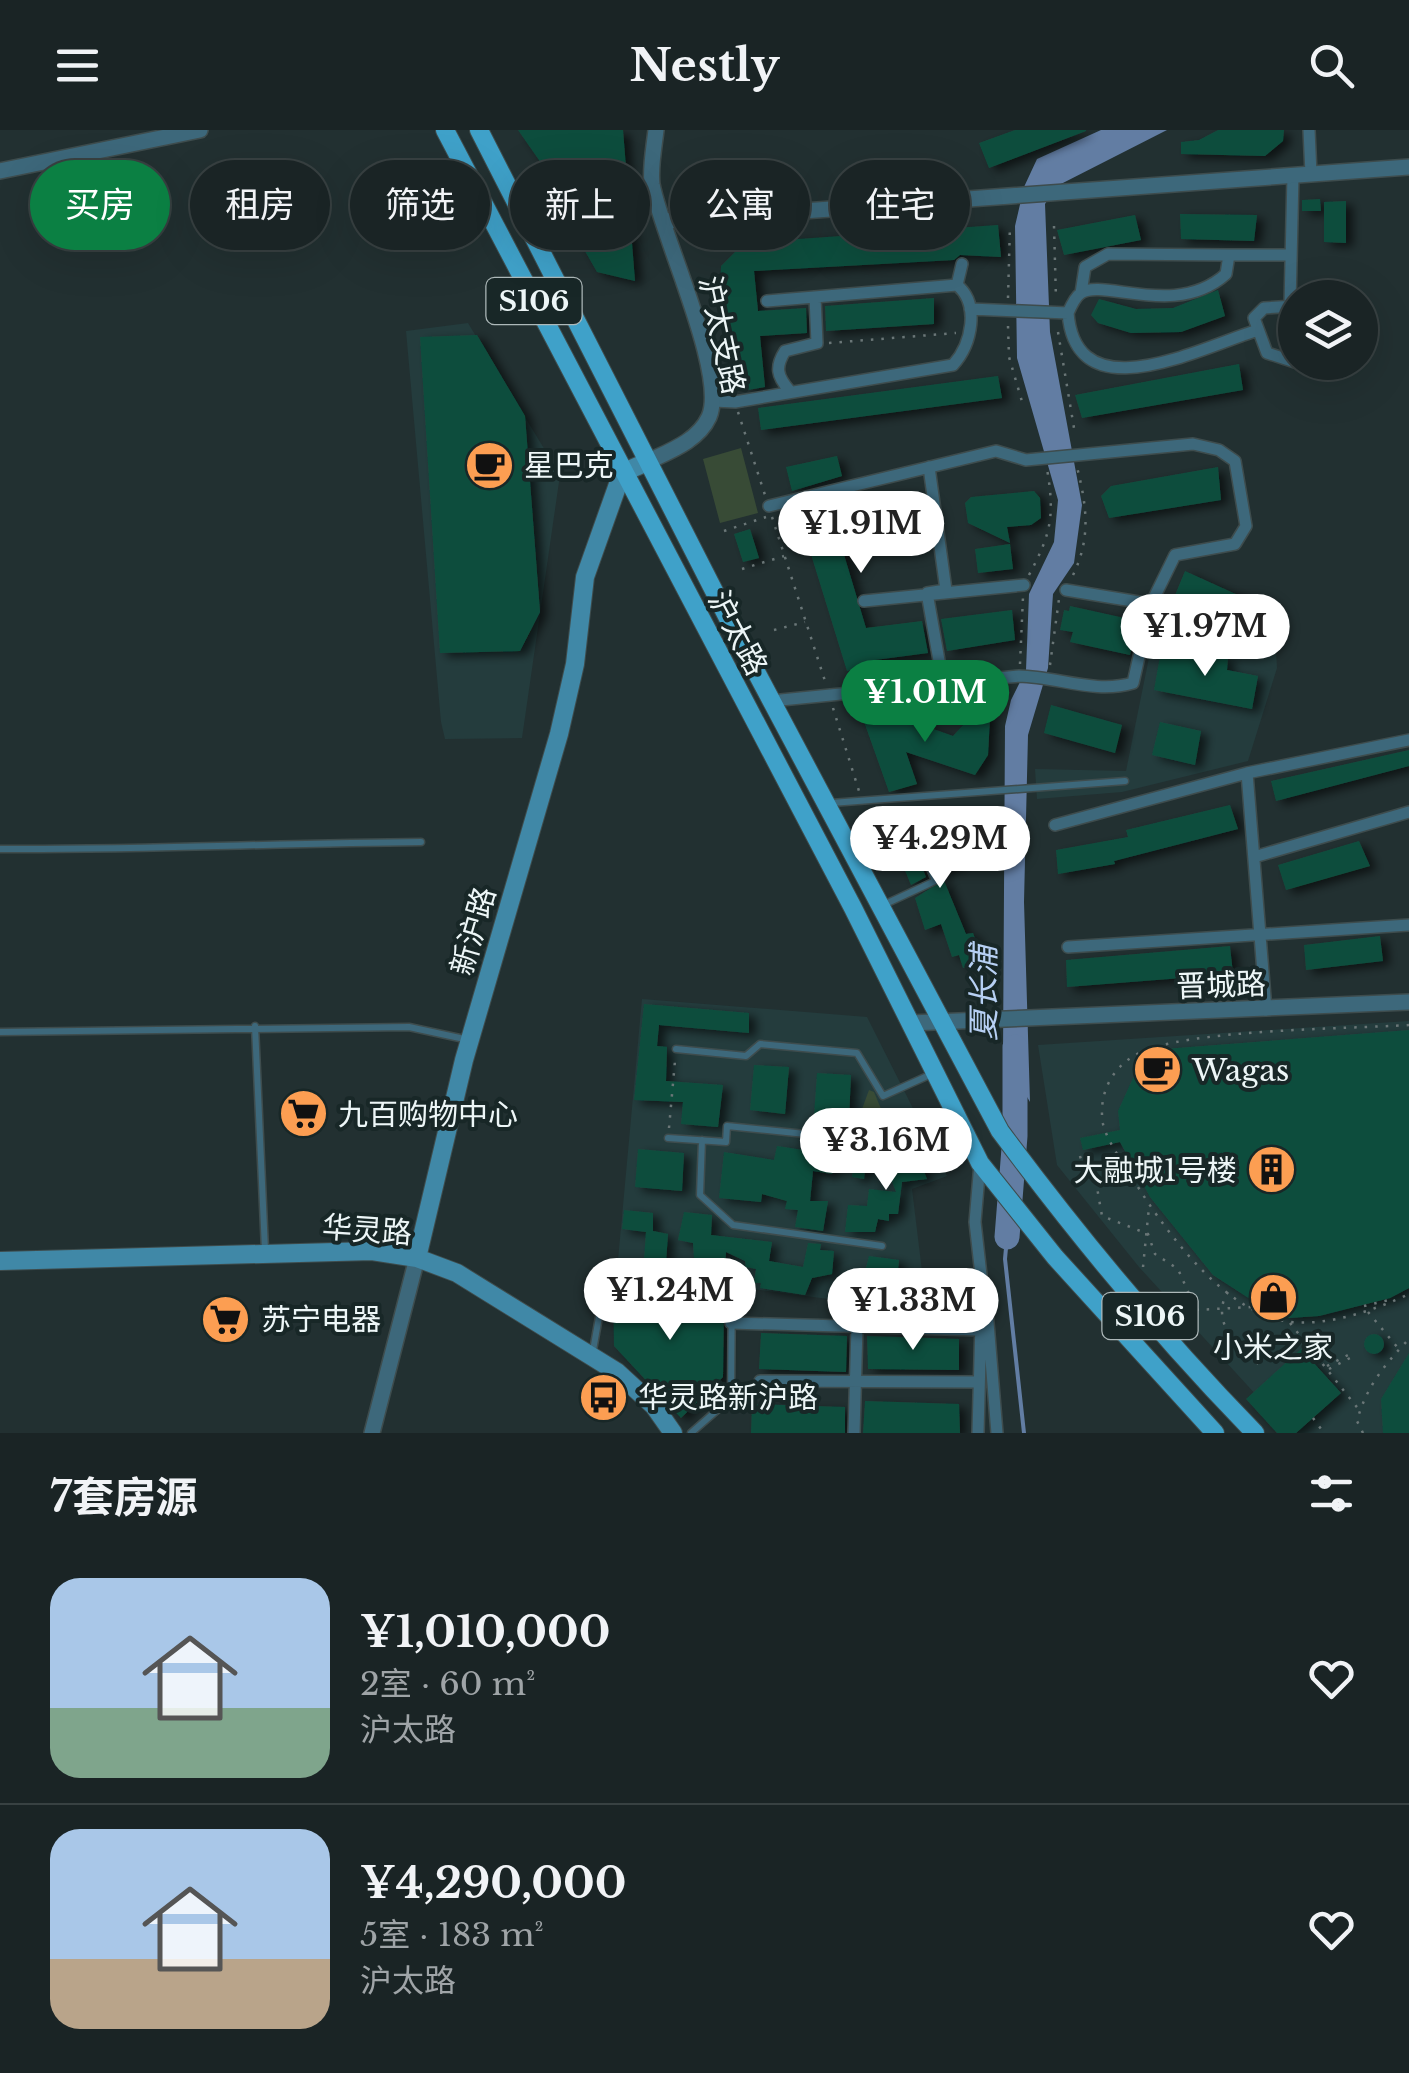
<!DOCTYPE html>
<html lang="zh">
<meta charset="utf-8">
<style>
body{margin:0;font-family:"Libre Baskerville","Noto Sans SC",serif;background:#273032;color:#f1f3f6;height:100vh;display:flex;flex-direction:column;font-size:38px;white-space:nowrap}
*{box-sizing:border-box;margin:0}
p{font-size:32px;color:#9fa4a7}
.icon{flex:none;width:55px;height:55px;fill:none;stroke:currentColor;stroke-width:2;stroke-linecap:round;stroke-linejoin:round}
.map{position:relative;height:1303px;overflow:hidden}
.panel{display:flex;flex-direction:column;background:#1a2425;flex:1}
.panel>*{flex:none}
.hud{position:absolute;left:30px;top:30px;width:1350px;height:90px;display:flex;gap:20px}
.tools{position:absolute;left:1278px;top:150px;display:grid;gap:20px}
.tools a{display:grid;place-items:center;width:100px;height:100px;border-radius:50%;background:#1a2425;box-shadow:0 10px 40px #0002,0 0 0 2px #384142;font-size:50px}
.price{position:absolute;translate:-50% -85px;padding:0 22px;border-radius:35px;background:#fff;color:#222;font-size:32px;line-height:65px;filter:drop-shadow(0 2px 5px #0008)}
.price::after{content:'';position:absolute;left:50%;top:60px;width:30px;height:22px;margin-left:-15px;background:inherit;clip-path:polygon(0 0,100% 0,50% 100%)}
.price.selected{background:#0b8043;color:#fff}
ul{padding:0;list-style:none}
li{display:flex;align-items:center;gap:30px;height:250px;padding:0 50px}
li+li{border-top:2px solid #384142}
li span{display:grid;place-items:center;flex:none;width:280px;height:200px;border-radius:30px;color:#555}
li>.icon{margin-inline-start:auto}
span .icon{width:120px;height:120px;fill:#fffc;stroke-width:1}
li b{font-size:42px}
h2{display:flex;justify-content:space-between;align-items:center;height:120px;padding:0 50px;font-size:42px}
.chip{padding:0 35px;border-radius:45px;background:#1a2425;box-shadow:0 10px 40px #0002,0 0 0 2px #384142;font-size:35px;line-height:90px}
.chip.selected{background:#0b8043;color:#fff}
header{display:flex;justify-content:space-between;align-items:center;height:130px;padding:0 50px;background:#1a2425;font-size:45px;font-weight:800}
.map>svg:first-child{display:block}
.built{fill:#243c3d}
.green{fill:#384b36}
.water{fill:#627da3}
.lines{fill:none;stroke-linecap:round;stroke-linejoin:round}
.stream{stroke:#627da3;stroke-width:4}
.river{stroke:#627da3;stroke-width:25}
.building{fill:#114e3e;filter:url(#shadow)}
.service-casing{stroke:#3e4c4d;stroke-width:9}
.minor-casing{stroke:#3e4c4d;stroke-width:14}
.tertiary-casing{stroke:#3e4c4d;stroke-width:18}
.secondary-casing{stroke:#3e4c4d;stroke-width:20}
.primary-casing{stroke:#3e4c4d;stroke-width:20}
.path{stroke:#6a7677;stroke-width:2.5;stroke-dasharray:2.5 8;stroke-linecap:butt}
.service{stroke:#3d687b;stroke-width:6}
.minor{stroke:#3d687b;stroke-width:11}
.tertiary{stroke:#3d687b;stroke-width:15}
.secondary{stroke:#4088a7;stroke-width:18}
.primary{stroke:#3fa1c9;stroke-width:18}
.labels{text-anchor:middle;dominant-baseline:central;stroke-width:8;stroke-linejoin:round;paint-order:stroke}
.shield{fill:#182727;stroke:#adb8b9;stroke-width:2.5}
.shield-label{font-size:28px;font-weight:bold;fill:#edf6f7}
.street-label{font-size:30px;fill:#edf6f7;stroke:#182727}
.poi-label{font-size:30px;fill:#edf6f7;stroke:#182727;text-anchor:start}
.water-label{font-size:32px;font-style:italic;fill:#b7d0f4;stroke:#182727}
</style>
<header><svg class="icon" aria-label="menu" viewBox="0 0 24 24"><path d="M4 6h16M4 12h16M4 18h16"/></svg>Nestly<svg class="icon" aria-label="search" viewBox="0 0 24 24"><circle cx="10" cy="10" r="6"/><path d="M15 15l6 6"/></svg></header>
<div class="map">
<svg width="1409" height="1303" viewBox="0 0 1409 1303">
<defs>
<filter id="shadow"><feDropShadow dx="7" dy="4" stdDeviation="5" flood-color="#0009"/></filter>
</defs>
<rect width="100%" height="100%" fill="#223031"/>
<path class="built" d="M468,193L560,345L522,608L445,609L441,592L406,201Z
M1155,498L1275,502L1277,538L1248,631L1122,662L1037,669L1035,639L1126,641Z
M642,869L867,887L947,1046L912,1059L927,1182L617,1141Z
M1409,891V1303H1291L1139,1137L1057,1035L1038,915Z"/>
<path class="green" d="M741,318L758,383L720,393L703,329Z
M869,960L874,962L887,993L872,995L859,987Z"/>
<path class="water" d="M1101,0H1167L1057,56L1045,74L1050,202L1082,375L1074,433L1053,464L1048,538L1028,605L1024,772L1030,972L1003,926L1005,596L1011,570L1026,540L1029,464L1054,412L1058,370L1017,228L1015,96L1024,57L1037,29Z"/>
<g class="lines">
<path class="stream" d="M1007,1107L1005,1129L1024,1303"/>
<path class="river" d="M1007,1107L1015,1006V917"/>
</g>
<path class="building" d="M518,0H623L635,151L597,142L551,62L546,40Z
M1015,0H1086V1L989,38L979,13Z
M1218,0H1284L1283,11L1265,26L1181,24V12L1199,10Z
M1320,69L1321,81H1302V70Z
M1346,71V113L1324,112V72Z
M1180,84L1257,85L1254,111L1181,109Z
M1135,85L1141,110L1064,125L1057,100Z
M998,95L1001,127L960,125L954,130L754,141L758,181L806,178L807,203L760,206L765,257L748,260L720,160L721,136L735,122L756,120V112Z
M1218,160L1225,186L1181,202L1131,203L1098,193L1091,185L1099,169L1136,179L1173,178Z
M934,168V194L826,201L825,176Z
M477,205L525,286L540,482L520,521L440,523L420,207Z
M1239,234L1243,260L1082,288L1075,265Z
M998,246L1002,268L761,300L758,278Z
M837,326L842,346L792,361L786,337Z
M1218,337L1221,370L1109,388L1101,366L1111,356Z
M1034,361L1040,368L1041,388L1031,395L1007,397L1010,413L968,393L965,373L971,367Z
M921,364L927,391L916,394L918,401L842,418L866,498L922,491L928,523L875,530L876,534L847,541L797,379L829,371L834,387Z
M750,399L759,428L743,432L734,404Z
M1010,414L1013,439L978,443L975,419Z
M1185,441L1240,466L1227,493L1173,470Z
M1070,476L1138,491L1130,525L1070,512L1073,502L1060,500L1064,480L1069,481Z
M1012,480L1015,510L947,521L941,489Z
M1177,518L1228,528L1227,540L1258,546L1252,579L1154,560L1160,526L1175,529Z
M1051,575L1122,595L1115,623L1044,603Z
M891,576L894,585L953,606L976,581L990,587L988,625L975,645L906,622L917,654L889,662L862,586Z
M1160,592L1201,601L1195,635L1152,625Z
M1409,620V636L1276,671L1271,651Z
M1230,675L1238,699L1114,731L1115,734L1058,744L1056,720L1128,707L1126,700Z
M933,688L936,699L944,697L959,734L940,741L966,804L973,803L978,817L971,819L976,833L963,838L959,825L952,827L941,794L925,800L915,768L942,751L923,702L916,698L885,708L881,697Z
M1359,711L1370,736L1286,760L1278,735Z
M913,714L926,747L911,755L896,719Z
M1380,806L1383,831L1306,840L1304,815Z
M1230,816L1233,844L1067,857L1066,830Z
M644,874L749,883V903L659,895L657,916L667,917L666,951L723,955L718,997L681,994L683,972L634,970Z
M1409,900V1158L1390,1168L1319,1186L1289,1188L1261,1176L1213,1145L1150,1067L1120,1012L1083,1020L1080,1008L1120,1000L1118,981L1133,948L1164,919Z
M754,935L789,937L785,984L750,980Z
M817,943L851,945L849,989L814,986Z
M824,1015L836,1018L832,1044L813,1041L810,1071H828L823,1101L795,1097L798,1080L785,1079L787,1071L762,1064L761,1072L719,1068L724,1022L774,1030L777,1016L823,1023Z
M914,1016L927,1049L902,1052L898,1084H889V1091L878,1089L875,1102H845L848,1075L867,1076L869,1059L896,1062L883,1028Z
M638,1019L684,1023L682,1061L635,1057Z
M855,1021L867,1023L864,1049L852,1047Z
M624,1080L653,1083V1101L668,1104L666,1132L644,1129L646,1102L622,1099Z
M684,1082L712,1085L711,1105L772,1112L769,1131L803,1137L808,1113L821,1114L820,1120L834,1121L832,1144L812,1148L805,1165L760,1158L761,1153H754L756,1139L746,1137L745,1131L726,1122L725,1135L694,1128L693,1113L678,1110Z
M869,1126L899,1130L897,1151H890L889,1158L879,1157L876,1169L845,1170L847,1143L864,1145Z
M613,1155L657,1157L658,1171L724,1174L723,1247L681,1288L614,1216Z
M761,1203L847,1206L846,1242L759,1239Z
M1364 1214a10 10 0 1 1 20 0a10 10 0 1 1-20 0Z
M867,1206L959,1209V1240L868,1239Z
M1301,1219L1341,1263L1296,1303H1277L1246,1269Z
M1409,1223V1303H1383L1381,1269Z
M865,1271L959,1274L960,1303H863Z
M752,1274L845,1277V1303H751Z"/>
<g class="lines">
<defs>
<path id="service" d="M831,673L1125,651
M0,719C141,720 280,713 421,712
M857,725L917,705L935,751L881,776
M255,896L265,1120
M0,902L409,897L469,910
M676,919L746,926L760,914L857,923L883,966L934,943
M668,1008L726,1012L727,996L883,1012L951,982
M702,1010L700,1065L733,1095L882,1116
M592,1226L606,1148L732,1153L731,1268L691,1303"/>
<path id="minor" d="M1309,0L1311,44
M1229,125H1291
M957,155L962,134
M1290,175L1293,45
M1295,176L1264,178L1254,188L1267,223L1295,232
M970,179L1068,183C1076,283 1198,219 1255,201
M1068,183C1071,176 1075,167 1081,163C1103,148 1176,189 1226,144L1229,125L1108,124L1085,137L1081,163
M789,260C777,246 775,237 785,221L817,213L815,167
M713,271L735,272L953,235C972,214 980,174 957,155L767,171
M929,337L946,460L927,463L943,553
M769,376L996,321L1026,330L1193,314L1219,320L1235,331L1246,396L1235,414L1175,425L1151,474L1133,553C1095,564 1059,547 1019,546L771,571
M1066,460L1151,474
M864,471L1024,455
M1055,695L1247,643
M1254,727L1409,682
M1068,817L1409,795
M1266,880L1247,643L1409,610
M986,1168L997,1303
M731,1193L980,1200
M760,1251L978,1252
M854,1303L857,1196
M978,1303L982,1154L975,1092L980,1033"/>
<path id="tertiary" d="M0,41L200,0
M665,91L1409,37
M647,332C670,321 698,311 709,287C728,244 661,104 652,54C650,37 654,18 656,0
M910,893L1409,872
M372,1303L417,1128"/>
<path id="secondary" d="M417,1128L464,930L559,604L575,534L585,447L622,343L647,332
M0,1131L372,1121L417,1128L457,1143L617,1242L654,1276L673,1303"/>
<path id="primary" d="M445,0L853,778L980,1033L1055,1127L1215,1303
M479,0L737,506L1000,1001C1078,1106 1163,1209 1255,1303"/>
</defs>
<use href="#service" class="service-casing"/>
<use href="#minor" class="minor-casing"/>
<use href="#tertiary" class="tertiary-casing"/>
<use href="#secondary" class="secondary-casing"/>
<use href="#primary" class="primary-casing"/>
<path class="path" d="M1054,96L1056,169
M1008,168L1010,95
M1008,196L1009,227L1023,275
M1058,202L1074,298
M829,213L956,203
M738,282L765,365
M772,387L825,551
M724,401L766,387
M742,439L784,426
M1029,445C1051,404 1055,386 1047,339
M1073,445C1091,408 1087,377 1077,337
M774,500L805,492
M1020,534L1023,467
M1050,535L1059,469
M833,578L859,661
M1409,895C1347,899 1185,899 1137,924C1111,938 1098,965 1103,994C1107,1010 1119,1027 1128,1041C1160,1094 1223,1185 1291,1192C1329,1196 1375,1180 1409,1164
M669,998L675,931
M1080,1026L1083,1037L1095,1046L1102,1086L1148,1104L1155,1124L1178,1139L1196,1180L1252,1177
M1143,1137L1149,1077
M1228,1162C1209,1190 1239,1224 1264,1237
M1364,1176L1389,1170
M1368,1182L1398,1218
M1290,1193L1360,1281
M1327,1236L1348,1225
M1329,1239L1350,1228
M1313,1288L1324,1303
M1363,1303L1357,1291C1366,1257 1385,1234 1409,1209"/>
<use href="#service" class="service"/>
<use href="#minor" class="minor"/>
<use href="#tertiary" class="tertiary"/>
<use href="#secondary" class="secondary"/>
<use href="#primary" class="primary"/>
</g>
<defs>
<symbol id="cafe-disc" viewBox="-11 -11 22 22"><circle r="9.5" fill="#fc9e52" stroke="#182727"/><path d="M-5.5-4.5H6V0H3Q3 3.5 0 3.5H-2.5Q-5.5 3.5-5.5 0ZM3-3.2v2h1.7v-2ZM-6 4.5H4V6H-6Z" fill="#111"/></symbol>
<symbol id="supermarket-disc" viewBox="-11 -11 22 22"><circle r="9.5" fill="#fc9e52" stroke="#182727"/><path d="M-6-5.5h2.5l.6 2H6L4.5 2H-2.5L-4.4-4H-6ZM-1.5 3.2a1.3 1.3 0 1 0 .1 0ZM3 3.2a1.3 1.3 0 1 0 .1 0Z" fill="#111"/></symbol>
<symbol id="building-disc" viewBox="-11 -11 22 22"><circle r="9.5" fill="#fc9e52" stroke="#182727"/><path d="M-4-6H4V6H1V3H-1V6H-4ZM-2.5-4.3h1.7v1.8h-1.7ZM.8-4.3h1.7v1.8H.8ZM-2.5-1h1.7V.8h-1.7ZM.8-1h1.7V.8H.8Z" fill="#111"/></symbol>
<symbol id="shop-disc" viewBox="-11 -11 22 22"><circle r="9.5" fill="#fc9e52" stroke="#182727"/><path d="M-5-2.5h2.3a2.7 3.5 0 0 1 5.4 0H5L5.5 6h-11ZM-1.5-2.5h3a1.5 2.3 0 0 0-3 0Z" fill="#111"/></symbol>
<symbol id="bus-disc" viewBox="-11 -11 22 22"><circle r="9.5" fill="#fc9e52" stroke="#182727"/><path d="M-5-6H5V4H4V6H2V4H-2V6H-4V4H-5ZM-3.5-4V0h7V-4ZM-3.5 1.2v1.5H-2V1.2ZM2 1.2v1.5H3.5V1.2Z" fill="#111"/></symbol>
</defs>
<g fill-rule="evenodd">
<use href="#cafe-disc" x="462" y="308" width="55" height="55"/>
<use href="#cafe-disc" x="1130" y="912" width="55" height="55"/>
<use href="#supermarket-disc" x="276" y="956" width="55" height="55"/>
<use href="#building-disc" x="1244" y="1012" width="55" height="55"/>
<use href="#shop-disc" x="1246" y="1140" width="55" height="55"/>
<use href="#supermarket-disc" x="198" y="1162" width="55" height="55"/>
<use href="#bus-disc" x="576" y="1240" width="55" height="55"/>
</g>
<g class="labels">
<g class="shield">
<rect x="486.5" y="148" width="95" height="46" rx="8"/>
<rect x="1102.5" y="1163" width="95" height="46" rx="8"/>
</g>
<g class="shield-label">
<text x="534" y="171">S106</text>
<text x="1150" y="1186">S106</text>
</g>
<g class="street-label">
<text transform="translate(722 205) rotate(78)">沪太支路</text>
<text transform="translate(738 503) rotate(62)">沪太路</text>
<text transform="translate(473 801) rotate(-74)">新沪路</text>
<text transform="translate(1221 855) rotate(-2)">晋城路</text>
<text transform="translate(367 1100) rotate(4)">华灵路</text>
</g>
<g class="poi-label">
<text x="524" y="335">星巴克</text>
<text x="1192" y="940">Wagas</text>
<text x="338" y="984">九百购物中心</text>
<text x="1237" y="1040" text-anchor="end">大融城1号楼</text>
<text x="261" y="1189">苏宁电器</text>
<text x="1273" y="1217" text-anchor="middle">小米之家</text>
<text x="638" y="1267">华灵路新沪路</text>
</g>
<g class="water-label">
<text transform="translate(984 863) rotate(-90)">夏长浦</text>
</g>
</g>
</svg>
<div class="tools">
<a><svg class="icon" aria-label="layers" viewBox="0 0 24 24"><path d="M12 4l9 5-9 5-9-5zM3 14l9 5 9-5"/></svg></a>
</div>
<b class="price" style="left:861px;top:446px">¥1.91M</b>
<b class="price" style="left:1205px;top:549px">¥1.97M</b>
<b class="price selected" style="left:925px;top:615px">¥1.01M</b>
<b class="price" style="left:940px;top:761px">¥4.29M</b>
<b class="price" style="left:886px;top:1063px">¥3.16M</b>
<b class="price" style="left:670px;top:1213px">¥1.24M</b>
<b class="price" style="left:913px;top:1223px">¥1.33M</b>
<div class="hud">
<a class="chip selected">买房</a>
<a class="chip">租房</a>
<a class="chip">筛选</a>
<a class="chip">新上</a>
<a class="chip">公寓</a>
<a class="chip">住宅</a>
</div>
</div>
<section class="panel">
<h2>7套房源<svg class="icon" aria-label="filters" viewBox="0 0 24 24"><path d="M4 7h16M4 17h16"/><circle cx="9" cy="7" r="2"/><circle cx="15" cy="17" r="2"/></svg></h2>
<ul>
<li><span style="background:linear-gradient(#a9c7e8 65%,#7fa58c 0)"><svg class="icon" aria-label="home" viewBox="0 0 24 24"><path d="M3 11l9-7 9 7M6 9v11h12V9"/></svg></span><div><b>¥1,010,000</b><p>2室 · 60 m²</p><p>沪太路</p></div><svg class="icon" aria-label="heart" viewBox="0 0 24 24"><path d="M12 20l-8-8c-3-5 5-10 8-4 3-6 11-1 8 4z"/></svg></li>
<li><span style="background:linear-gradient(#a9c7e8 65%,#b9a48a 0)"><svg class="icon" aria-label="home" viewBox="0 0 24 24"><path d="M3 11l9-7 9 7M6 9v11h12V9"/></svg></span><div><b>¥4,290,000</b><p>5室 · 183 m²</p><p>沪太路</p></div><svg class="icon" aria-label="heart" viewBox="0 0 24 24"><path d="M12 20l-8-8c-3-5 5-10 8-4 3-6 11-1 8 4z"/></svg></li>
</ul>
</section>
